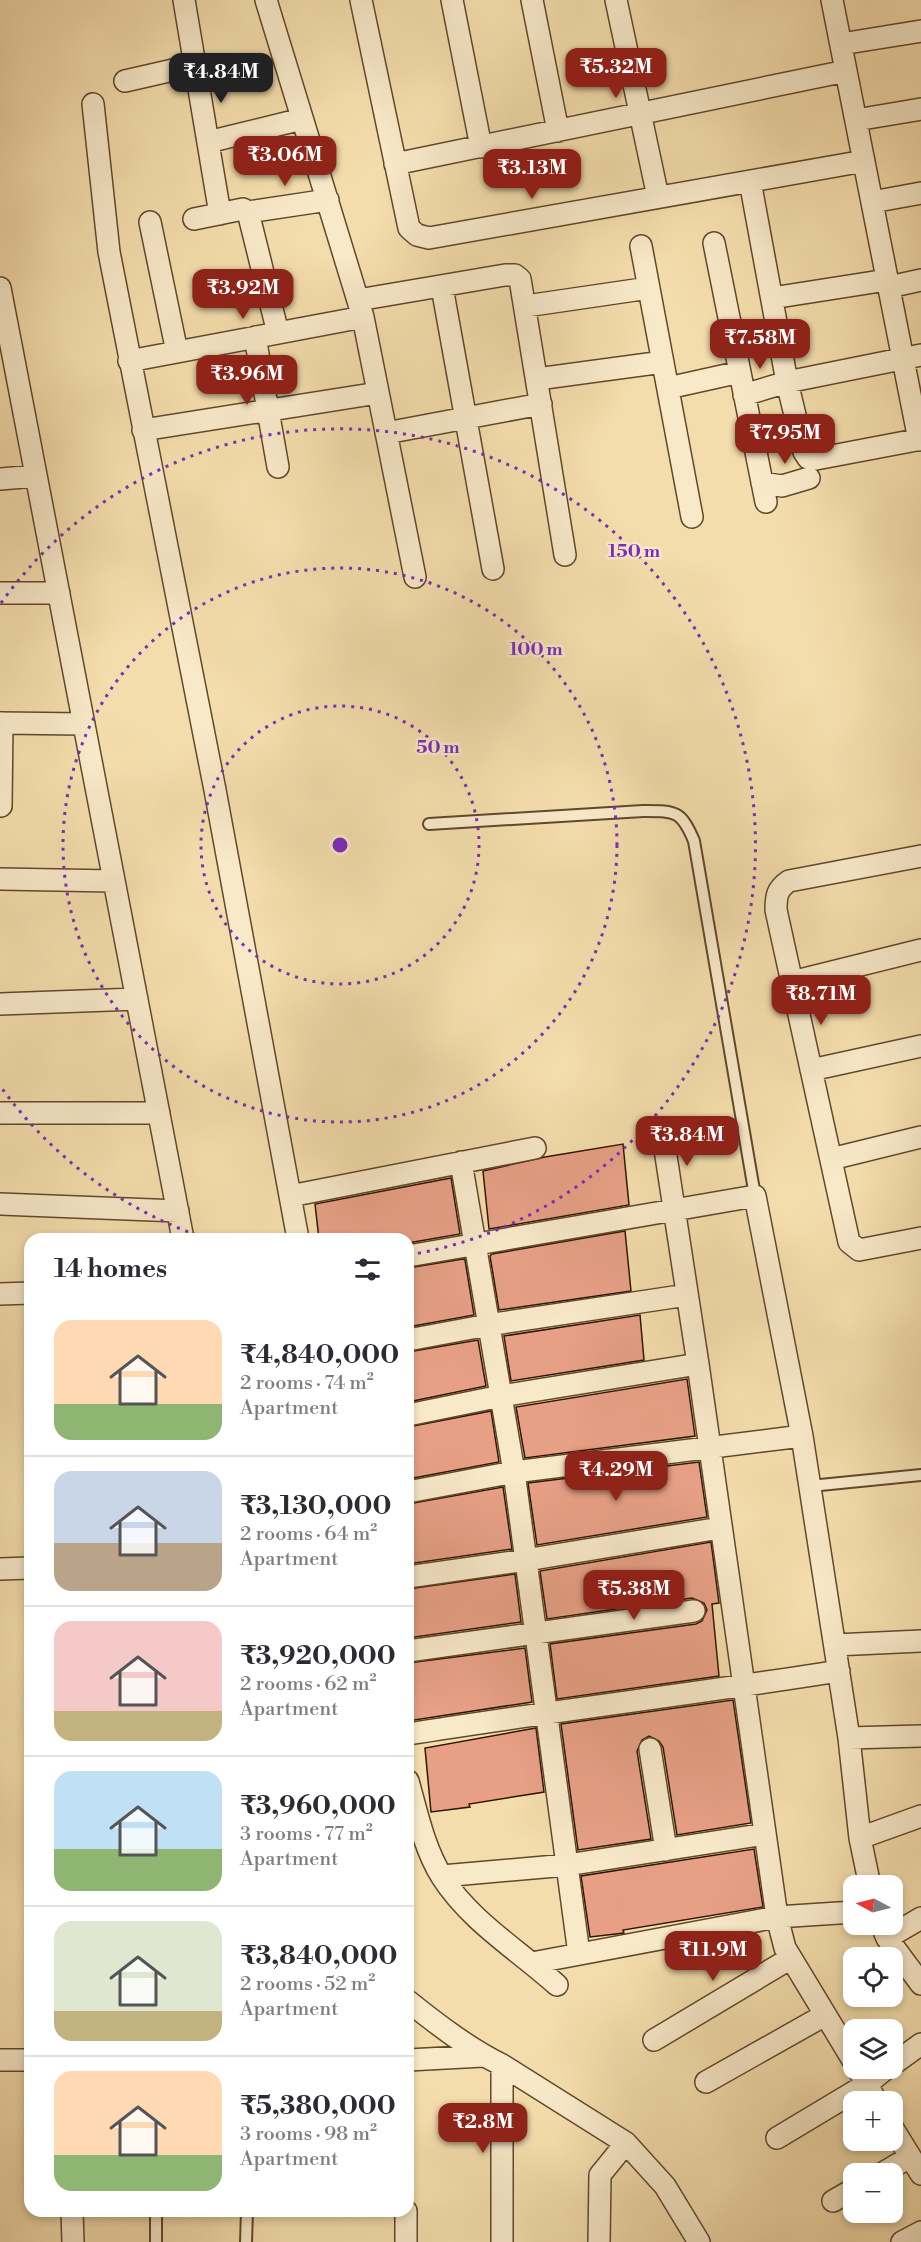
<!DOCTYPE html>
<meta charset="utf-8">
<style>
body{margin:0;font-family:"Libre Bodoni",serif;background:#f2f2f3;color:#2b2b33;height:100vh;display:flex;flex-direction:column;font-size:22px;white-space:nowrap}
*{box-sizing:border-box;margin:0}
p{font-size:20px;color:#7c7c81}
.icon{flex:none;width:33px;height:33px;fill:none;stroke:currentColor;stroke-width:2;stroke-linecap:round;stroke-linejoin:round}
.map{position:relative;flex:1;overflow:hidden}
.sheet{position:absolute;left:24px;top:1233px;width:390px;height:984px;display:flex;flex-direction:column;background:#fff;border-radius:18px;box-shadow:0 3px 9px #0003}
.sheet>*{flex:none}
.needle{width:39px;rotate:277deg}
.tools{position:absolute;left:843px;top:1875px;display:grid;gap:12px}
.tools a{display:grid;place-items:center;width:60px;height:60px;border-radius:12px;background:#fff;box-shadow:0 3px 9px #0003;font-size:30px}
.price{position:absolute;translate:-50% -51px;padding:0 14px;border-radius:12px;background:#8f2418;color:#fff;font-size:20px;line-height:39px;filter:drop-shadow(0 2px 3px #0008)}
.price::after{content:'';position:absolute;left:50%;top:36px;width:18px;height:14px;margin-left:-9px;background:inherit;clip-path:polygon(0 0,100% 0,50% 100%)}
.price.active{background:#222;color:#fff}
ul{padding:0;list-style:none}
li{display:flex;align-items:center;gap:18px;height:150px;padding:0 30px}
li+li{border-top:2px solid #e1e1e2}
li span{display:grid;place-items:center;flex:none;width:168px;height:120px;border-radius:18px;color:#555}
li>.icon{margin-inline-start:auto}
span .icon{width:72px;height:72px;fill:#fffc;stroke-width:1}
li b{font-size:26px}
h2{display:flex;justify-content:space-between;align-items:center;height:72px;padding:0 30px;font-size:26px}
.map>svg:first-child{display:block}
.building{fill:#e7a086;stroke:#301600;stroke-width:1.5}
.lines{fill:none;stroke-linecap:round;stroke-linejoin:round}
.service-casing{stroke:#61482b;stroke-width:14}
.minor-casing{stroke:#61482b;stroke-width:24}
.service{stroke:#f8e9c9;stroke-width:10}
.minor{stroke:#f8e9c9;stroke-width:21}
.ring{fill:none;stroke:#7b2cbf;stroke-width:3;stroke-dasharray:3 6}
.centre{fill:#7b2cbf;stroke:#f8e9c9;stroke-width:3}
.ring-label{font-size:18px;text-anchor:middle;font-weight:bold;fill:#7b2cbf;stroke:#f8e9c9;stroke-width:5;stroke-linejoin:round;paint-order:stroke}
</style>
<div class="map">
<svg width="921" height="2242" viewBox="0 0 921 2242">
<rect width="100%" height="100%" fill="#f4ddac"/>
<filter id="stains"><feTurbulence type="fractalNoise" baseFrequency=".00333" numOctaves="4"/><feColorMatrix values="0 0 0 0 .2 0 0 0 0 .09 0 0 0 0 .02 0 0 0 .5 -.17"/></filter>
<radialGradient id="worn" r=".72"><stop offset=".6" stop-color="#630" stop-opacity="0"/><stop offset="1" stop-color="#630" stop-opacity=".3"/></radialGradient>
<path class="building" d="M623,1144L629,1205L489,1229L483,1171L545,1157Z
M451,1178L460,1234L408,1243V1239H319L315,1204Z
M625,1231L631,1291L499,1310L490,1256L492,1254Z
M463,1259L465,1260L474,1315L408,1327V1268Z
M640,1315L644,1360L511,1381L504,1336Z
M478,1340L486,1386L408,1402V1352Z
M687,1379L695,1436L525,1458L516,1407Z
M491,1411L499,1462L408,1479V1427Z
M699,1462L707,1517L537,1545L528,1483Z
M503,1487L512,1549L408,1564V1504Z
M711,1542L719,1603L712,1604L719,1676L557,1699L550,1644L696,1624L702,1621L707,1610L704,1603L692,1598L547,1619L540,1571Z
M515,1574L521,1622L408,1638V1589Z
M525,1648L532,1702L408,1721V1663Z
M733,1700L751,1823L677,1835L663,1747L659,1741L649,1736L642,1740L637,1751L651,1839L578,1850L561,1724Z
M536,1728L544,1792L469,1804L470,1807L431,1812L425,1748Z
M754,1849L763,1907L623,1930L624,1933L590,1937L581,1876Z"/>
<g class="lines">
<defs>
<path id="service" d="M429,824L643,811C675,811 681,810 694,841L755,1196
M810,1486L921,1475
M156,2242V2211
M246,2242L247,2211"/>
<path id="minor" d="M184,0L220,214
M266,0L363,317L415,577
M361,0L409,228L417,235L429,238L864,161
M452,0L481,147
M532,0L558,131
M616,0L658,197
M832,0L919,440
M841,44L921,31
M125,81L195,65
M93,104L109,252L215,790L298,1239
M856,120L921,109
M208,142L302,119
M395,164L846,71
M750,181L787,382L804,452L808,458L816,459L921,439
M872,202L921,193
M248,212L328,200
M194,219L243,209L248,212L278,333
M150,222L177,352
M714,243L766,502
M641,246L692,517
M442,287L493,569
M889,287L921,280
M0,288L183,1239
M772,298L887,280
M358,300L505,275H515L520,279L565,555
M526,306L649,288
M255,337L278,467
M129,361L363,317
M537,379L663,362
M668,388L740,372
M744,395L787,382L921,355
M143,430L378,393
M386,433L541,404
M0,479L36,476
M762,483L782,486L809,478
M0,593H59
M0,723L84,724
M1,806L2,723
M921,856L789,881C777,889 776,896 776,910L849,1242L859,1250L921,1238
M0,879L114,881
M792,982L921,950
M0,1004L137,999
M811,1070L921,1046
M0,1113H159
M662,1130L698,1364L777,1917L785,1948L854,2062
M831,1159L921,1137
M461,1162L514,1472L579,1954
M290,1196L535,1148
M0,1204L178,1211
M408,1256L755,1196L802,1436L849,1738L860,1838L870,1886
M0,1294L30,1293
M408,1340L488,1325L687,1295
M408,1415L501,1396L698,1364
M408,1492L514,1472L802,1436
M0,1569L30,1568
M408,1577L526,1560L720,1528
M835,1645L921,1641
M408,1651L694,1611
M408,1734C551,1711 695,1694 839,1671
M849,1738L921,1736
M650,1749L666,1850
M408,1781C417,1813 424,1848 442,1877C470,1921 518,1950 557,1985
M860,1838L921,1816
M442,1876L567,1865L765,1834
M881,1924L887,1938L921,1984
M887,1938L921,1918
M532,1963L777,1917L854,1912
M408,2001C438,2025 468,2048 502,2065L626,2143L665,2186L699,2242
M654,2040L791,1958
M0,2060H30
M408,2060L483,2056
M892,2065L921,2044
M859,2071L877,2102
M706,2082L825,2015
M892,2127L921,2174
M777,2138L867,2084L887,2068
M881,2174L910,2157
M833,2201L854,2189
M72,2211L73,2242
M406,2211V2242
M502,2242V2065
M599,2242L600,2175L626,2143
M902,2242L921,2232"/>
</defs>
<use href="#service" class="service-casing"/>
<use href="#minor" class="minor-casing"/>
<use href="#service" class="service"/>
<use href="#minor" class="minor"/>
</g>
<g class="ring">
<circle cx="340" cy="845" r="139"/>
<circle cx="340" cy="845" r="277"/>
<path d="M205 1238A416 416 0 0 1 1 1087M1 603A416 416 0 1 1 409 1255"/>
</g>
<circle cx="340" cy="845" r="9" class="centre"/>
<g class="ring-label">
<text x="634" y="557">150 m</text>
<text x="536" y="655">100 m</text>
<text x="438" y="753">50 m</text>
</g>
<rect width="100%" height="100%" filter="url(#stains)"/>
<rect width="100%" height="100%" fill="url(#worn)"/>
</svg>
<div class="tools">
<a><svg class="needle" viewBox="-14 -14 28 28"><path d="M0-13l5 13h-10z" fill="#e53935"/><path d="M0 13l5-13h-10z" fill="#7c7c81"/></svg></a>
<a><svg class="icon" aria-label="locate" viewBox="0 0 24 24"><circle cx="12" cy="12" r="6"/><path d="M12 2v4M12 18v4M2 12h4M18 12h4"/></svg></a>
<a><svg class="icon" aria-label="layers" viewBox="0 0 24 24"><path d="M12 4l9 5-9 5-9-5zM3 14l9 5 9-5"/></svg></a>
<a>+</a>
<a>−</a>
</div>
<b class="price" style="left:616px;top:99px">₹5.32M</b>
<b class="price active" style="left:221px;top:104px">₹4.84M</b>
<b class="price" style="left:285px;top:187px">₹3.06M</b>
<b class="price" style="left:532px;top:200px">₹3.13M</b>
<b class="price" style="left:243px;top:320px">₹3.92M</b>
<b class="price" style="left:760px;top:370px">₹7.58M</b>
<b class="price" style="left:247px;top:406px">₹3.96M</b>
<b class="price" style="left:785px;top:465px">₹7.95M</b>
<b class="price" style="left:821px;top:1026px">₹8.71M</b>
<b class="price" style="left:687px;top:1167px">₹3.84M</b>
<b class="price" style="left:616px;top:1502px">₹4.29M</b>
<b class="price" style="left:634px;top:1621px">₹5.38M</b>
<b class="price" style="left:713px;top:1982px">₹11.9M</b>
<b class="price" style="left:483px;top:2154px">₹2.8M</b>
<section class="sheet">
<h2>14 homes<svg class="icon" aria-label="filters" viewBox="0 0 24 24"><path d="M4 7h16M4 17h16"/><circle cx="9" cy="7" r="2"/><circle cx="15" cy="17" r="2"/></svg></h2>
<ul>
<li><span style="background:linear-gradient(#ffd9b3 70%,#8fb573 0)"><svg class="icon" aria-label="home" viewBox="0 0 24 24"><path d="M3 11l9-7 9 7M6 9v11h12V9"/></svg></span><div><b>₹4,840,000</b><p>2 rooms · 74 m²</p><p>Apartment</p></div></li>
<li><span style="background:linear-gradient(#c9d6e8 60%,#b9a48a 0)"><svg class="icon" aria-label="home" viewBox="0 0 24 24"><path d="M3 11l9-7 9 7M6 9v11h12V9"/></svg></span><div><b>₹3,130,000</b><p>2 rooms · 64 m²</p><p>Apartment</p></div></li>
<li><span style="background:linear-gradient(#f6c9c9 75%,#c2b280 0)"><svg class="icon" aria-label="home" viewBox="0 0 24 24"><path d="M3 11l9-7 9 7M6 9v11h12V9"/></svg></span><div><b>₹3,920,000</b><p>2 rooms · 62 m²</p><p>Apartment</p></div></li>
<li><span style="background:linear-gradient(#bfe0f5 65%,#8fb573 0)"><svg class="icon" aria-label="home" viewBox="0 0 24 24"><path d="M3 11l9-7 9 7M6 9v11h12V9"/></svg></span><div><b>₹3,960,000</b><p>3 rooms · 77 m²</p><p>Apartment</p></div></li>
<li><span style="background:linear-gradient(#dfe7d0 75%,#c2b280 0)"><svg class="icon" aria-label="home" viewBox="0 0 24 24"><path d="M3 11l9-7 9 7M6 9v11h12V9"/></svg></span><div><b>₹3,840,000</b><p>2 rooms · 52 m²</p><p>Apartment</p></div></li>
<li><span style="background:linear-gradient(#ffd9b3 70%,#8fb573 0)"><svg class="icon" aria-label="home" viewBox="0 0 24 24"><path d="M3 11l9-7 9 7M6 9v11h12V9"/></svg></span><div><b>₹5,380,000</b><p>3 rooms · 98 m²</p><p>Apartment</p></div></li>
</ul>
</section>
</div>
